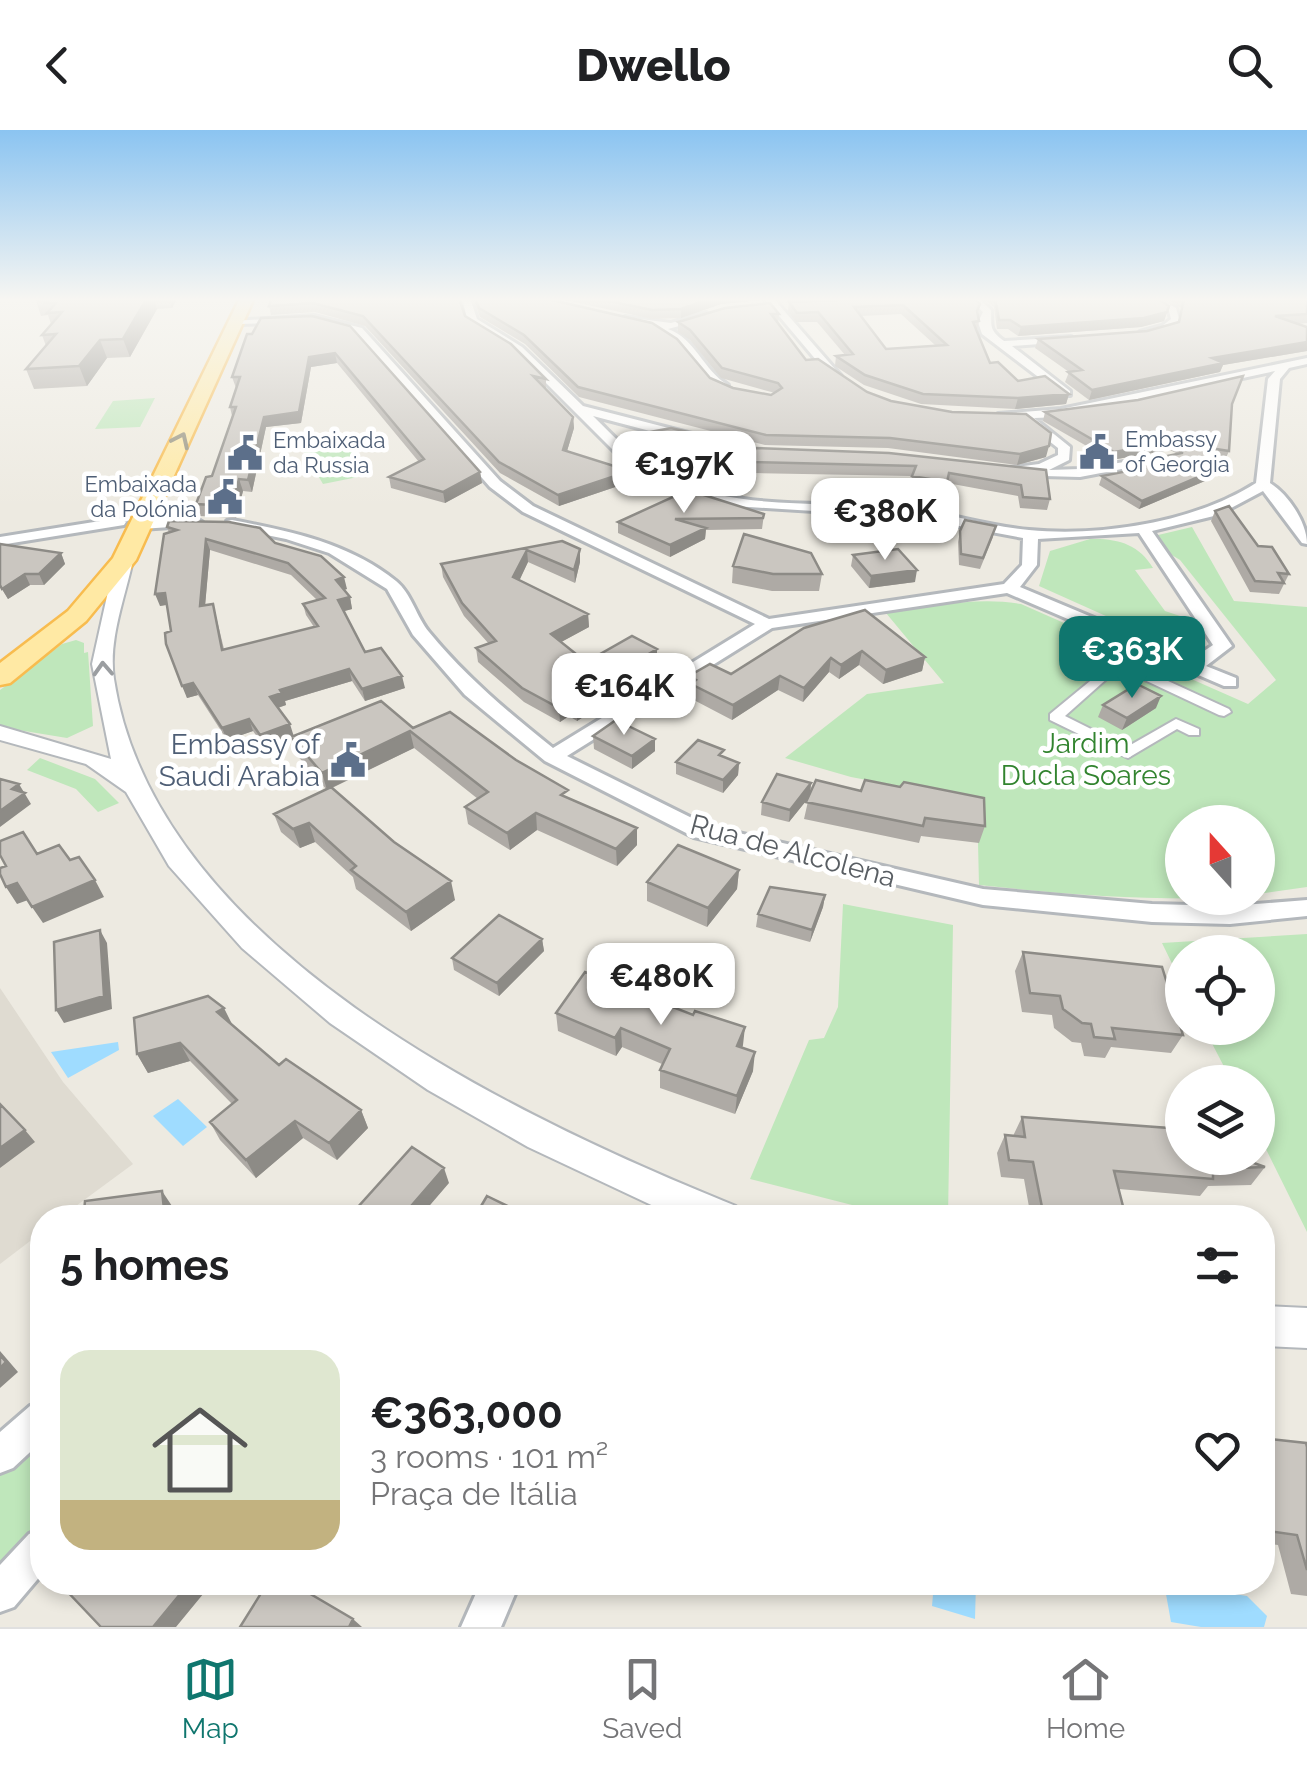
<!DOCTYPE html>
<meta charset="utf-8">
<style>
body{margin:0;font-family:Raleway,sans-serif;background:#f2f2f2;color:#202124;height:100vh;display:flex;flex-direction:column;font-size:38px;white-space:nowrap}
*{box-sizing:border-box;margin:0}
p{font-size:32px;color:#757577}
.icon{flex:none;width:55px;height:55px;fill:none;stroke:currentColor;stroke-width:2;stroke-linecap:round;stroke-linejoin:round}
.map{position:relative;flex:1;overflow:hidden}
.panel{position:absolute;left:30px;top:1075px;width:1245px;height:390px;display:flex;flex-direction:column;background:#fff;border-radius:40px;box-shadow:0 5px 15px #0003}
.panel>*{flex:none}
.needle{width:65px;rotate:339deg}
.controls{position:absolute;left:1165px;top:675px;display:grid;gap:20px}
.controls a{display:grid;place-items:center;width:110px;height:110px;border-radius:50%;background:#fff;box-shadow:0 5px 15px #0003;font-size:50px}
.price{position:absolute;translate:-50% -85px;padding:0 22px;border-radius:20px;background:#fff;color:#222;font-size:32px;line-height:65px;filter:drop-shadow(0 2px 5px #0008)}
.price::after{content:'';position:absolute;left:50%;top:60px;width:30px;height:22px;margin-left:-15px;background:inherit;clip-path:polygon(0 0,100% 0,50% 100%)}
.price.active{background:#0f766e;color:#fff}
ul{padding:0;list-style:none}
li{display:flex;align-items:center;gap:30px;height:250px;padding:0 30px}
li span{display:grid;place-items:center;flex:none;width:280px;height:200px;border-radius:30px;color:#555}
li>.icon{margin-inline-start:auto}
span .icon{width:120px;height:120px;fill:#fffc;stroke-width:1}
li b{font-size:42px}
h2{display:flex;justify-content:space-between;align-items:center;height:120px;padding:0 30px;font-size:42px}
header{display:flex;justify-content:space-between;align-items:center;height:130px;padding:0 30px;background:#fff;font-size:45px;font-weight:800}
.tabs{display:flex;justify-content:space-around;align-items:center;height:140px;border-top:2px solid #e0e0e0;background:#fff;font-size:28px;color:#757577}
.tabs a{display:grid;justify-items:center;gap:5px}
.tabs .active{color:#0f766e}
.map>svg:first-child{display:block}
.education{fill:#dfdbd1}
.green{fill:#bfe7bb}
.water{fill:#9fdcff}
.lines{fill:none;stroke-linecap:round;stroke-linejoin:round}
.pedestrian-casing{stroke:#b4b8bc;stroke-width:4}
.minor-casing{stroke:#b4b8bc;stroke-width:6}
.tertiary-casing{stroke:#b4b8bc;stroke-width:4}
.primary-casing{stroke:#f8bc4f;stroke-width:5}
.pedestrian{fill:#fff;fill-rule:evenodd}
.minor{fill:#fff;fill-rule:evenodd}
.tertiary{fill:#fff;fill-rule:evenodd}
.primary{fill:#ffe9a4;fill-rule:evenodd}
.wall{fill:#aeaaa5;fill-rule:evenodd}
.shaded-wall{fill:#8d8b86}
.building{fill:#cac6c0;stroke:#8d8b86;stroke-width:2.5;fill-rule:evenodd}
.oneway{stroke:#938f7a}
.oneway2{stroke:#9b9ea1}
.labels{text-anchor:middle;dominant-baseline:central;stroke-width:9;stroke-linejoin:round;paint-order:stroke}
.far-service-label{font-size:22px;fill:#4e5e75;stroke:#fff;text-anchor:start}
.park-label{font-size:28px;fill:#32842f;stroke:#fff}
.service-label{font-size:28px;fill:#4e5e75;stroke:#fff;text-anchor:end}
.street-label{font-size:28px;fill:#595e63;stroke:#fff}
</style>
<header><svg class="icon" aria-label="back" viewBox="0 0 24 24"><path d="M15 5l-7 7 7 7"/></svg>Dwello<svg class="icon" aria-label="search" viewBox="0 0 24 24"><circle cx="10" cy="10" r="6"/><path d="M15 15l6 6"/></svg></header>
<div class="map">
<svg width="1307" height="1497" viewBox="0 0 1307 1497">
<rect width="100%" height="100%" fill="#edeae1"/>
<path class="education" d="M0,858L63,952L133,1034L61,1087L42,1088V1102L0,1134Z"/>
<path class="green" d="M155,268L140,297L95,299L113,271Z
M348,314L368,345L323,354L304,322Z
M1192,397L1234,471L1307,477V757L1258,764V692H1182V768H1221C1140,770 1060,764 979,755L977,671L851,647L785,628L867,564L944,553L886,483C929,477 977,466 1021,474L1248,574L1276,550L1180,430L1167,422L1154,406Z
M1090,409C1117,408 1139,414 1153,438L1135,440L1165,481L1189,489L1194,506L1180,511L1155,508L1039,456L1050,421Z
M76,510L84,513V523L88,522L93,596L67,608L0,597V560L62,514Z
M40,628L95,649L119,673L98,682L76,659L27,640Z
M843,774L953,795L948,1087H899L750,1049L809,910L824,908L838,877Z
M1307,804V1102L1258,1003V952H1232L1204,898H1258V822H1182V854L1162,813Z
M42,1288V1417L0,1463V1325Z"/>
<path class="water" d="M118,912L119,920L68,948L51,922Z
M178,969L207,997L183,1016L153,986Z
M934,1453H976L975,1489L932,1476Z
M1164,1453L1247,1466L1267,1486L1264,1497H1201L1171,1492Z"/>
<g class="lines">
<defs>
<path id="pedestrian" d="M1118,528L1229,579L1231,582L1224,586L1219,585L1119,538L1065,586L1127,617L1176,589L1199,599V605H1189L1177,599L1128,628L1050,590V584Z"/>
<path id="minor" d="M462,168H470L477,189L522,217L583,276L692,304L694,307L688,311L593,286C619,311 642,338 676,352C745,380 822,371 894,377C940,380 984,396 1029,400C1102,407 1195,392 1256,353L1268,249L1275,241L1061,287L1034,288L1070,317L1069,330L1049,340L1080,339L1162,326L1169,330L1080,347L1002,345V339L1039,334L1058,325V318L1021,289L1002,291L996,287L998,284L1061,279L1307,228V234L1289,238L1280,249L1270,353C1289,365 1307,393 1307,414L1302,413L1263,361L1218,385L1152,401L1232,516L1206,536L1236,548V556H1224L1007,463L772,498L567,626L708,696L983,759L1152,774L1230,776L1307,770V786L1230,794L1152,792L983,775L694,707L545,631L465,565L413,505L387,459L329,423L286,409L227,397V391L232,390C290,401 349,413 396,451C411,463 417,488 429,502C466,547 508,582 553,618L755,494L523,382L490,357L354,202L314,192L237,194L232,191L314,186L362,198L500,351L533,376L769,489L1004,454L1022,435L1023,408L911,387L733,376L666,358L636,343L514,221L468,192ZM1139,403L1213,515L1192,529L1020,457L1037,435L1038,409Z
M764,168H773L841,246V250H833Z
M968,168H978L991,180C992,196 988,199 1004,211L1071,207L1067,212L1012,216L1070,261V265H1062L982,204L978,192L983,182Z
M1148,168H1158L1176,178L1180,192L1170,200L1140,206V202L1162,196L1171,189L1169,181Z
M706,183L709,188L668,199C695,208 703,240 728,255V259C698,259 695,227 676,210C671,205 660,203 653,200V197L620,190L625,187L671,193Z
M119,388L126,392L124,395L0,415V407Z
M195,388L202,392L200,395L141,399L134,395L141,391Z
M671,1054L681,1058L686,1068L677,1088H647L661,1058Z
M42,1271V1311L13,1338L0,1343V1302L30,1276Z
M42,1398V1444L14,1477L0,1482V1435L29,1404Z
M481,1452H520L501,1497H461Z"/>
<path id="tertiary" d="M124,424L133,430C125,468 108,510 114,549C155,816 512,986 736,1076L741,1088H679L528,1017L428,960L330,893L242,818L169,736L126,662L86,634L0,610V596L111,629L92,534L115,430Z
M1262,1176L1307,1178V1218L1262,1216Z"/>
<path id="primary" d="M240,168H254L136,430L86,491L10,553L0,555V533L68,481L113,428Z"/>
</defs>
<use href="#pedestrian" class="pedestrian-casing"/>
<use href="#minor" class="minor-casing"/>
<use href="#tertiary" class="tertiary-casing"/>
<use href="#primary" class="primary-casing"/>
<use href="#pedestrian" class="pedestrian"/>
<use href="#minor" class="minor"/>
<use href="#tertiary" class="tertiary"/>
<use href="#primary" class="primary"/>
</g>
<path class="wall" d="M35,168H177L172,178L157,179L130,227L107,228L87,256L34,259L26,239L46,216L42,205L51,194L48,185L41,186Z
M272,168L465,186L546,249V259L573,287L574,298L567,321L630,341V352L559,376L500,343L365,196L315,182L271,185L269,176Z
M473,168H543L710,248L733,258L771,265L775,263L721,248L690,210L678,202V192L779,184L778,193L806,230L867,262L1046,327L1017,335L888,318L765,315L579,267L525,214L480,187Z
M556,168H762L761,170L721,174L681,188L652,189Z
M892,168L977,185L979,191L977,200L990,233L1018,251L1069,264L1066,274L1015,279L921,274L864,255L835,236L836,226L845,225L817,192H796L788,181L789,172ZM901,184L935,215L886,219L861,186Z
M983,168H1156L1169,176L1164,191L1141,197L1018,206L1008,199H997L994,177Z
M1165,168H1305L1307,169V193L1298,194L1307,221L1223,235L1220,242L1089,270L1065,252L1069,242L1035,218L1038,209L1147,201L1178,193L1181,178Z
M312,186L480,342L482,353L445,373L391,358L389,347L419,332L337,233L311,237L301,293L266,297L252,362L243,361L236,388L200,386L196,374L212,346L232,286L230,277L236,258L232,247L252,204Z
M1232,274L1229,321L1225,330L1216,328L1215,340L1212,348L1139,379L1099,355L1102,346L1130,341L1133,333L1178,324L1170,320L1111,330L1043,291L1045,282Z
M629,306L748,316L747,327L726,341L629,316Z
M754,318L1046,340L1050,369L1047,380L1020,378L1018,366L947,353L945,362L910,357L912,346L754,343Z
M1215,381L1289,444L1279,464L1250,462L1211,391Z
M764,384L762,399L706,400L705,409L670,427L618,403V392Z
M167,397L275,413L347,459L344,460L350,467L352,479L344,481L365,522L405,558L365,571L352,551L285,571L286,575L278,578L294,606L413,598L569,669L637,715L617,736L537,700L510,720L468,694L465,677L478,669L414,618L332,658L455,770L411,801L356,759L353,747L315,712L300,718L281,702L274,684L326,659L296,624L291,608L264,617L253,601L227,610L198,565L187,568L171,501L167,475L160,476L169,403ZM210,420L291,445L317,470L303,474L306,485L314,497L224,519L213,474L205,475Z
M960,401L993,407L980,439L959,435L958,412Z
M562,411L580,419V432L575,453L528,432L519,450L588,484L589,497L561,512L586,532H657L618,555L619,564L577,591L569,586L560,592L524,572L478,532L476,518L489,514L464,486L443,447L441,434Z
M61,423L65,434L44,455H30L8,469L0,456Z
M853,425L915,452L869,458L851,436Z
M733,436L822,444L819,461H772L732,453Z
M804,498L925,527L922,541L883,554L859,535L839,549L829,542L803,572L778,560L732,590L690,568V561L688,560L689,546L731,544Z
M1103,575L1156,578L1122,600L1098,587Z
M593,606L655,621L632,639L594,619Z
M724,627L739,633L738,645L723,663L676,644V632Z
M811,653L810,664L985,696L979,713L921,706L919,713L804,689L809,667L789,692L761,685L762,672Z
M739,740L737,759L707,797L647,771V752Z
M825,765L823,777L810,812L756,797L758,784Z
M542,809L544,821L499,866L454,840L452,828Z
M1023,822L1183,905L1171,923L1111,917L1105,928L1084,926L1081,913L1072,912L1054,898L1052,885L1022,882L1015,841Z
M596,846L661,856V873L743,915L742,918L753,941L735,984L660,958V940L662,934L622,917L616,926L558,901L556,883Z
M232,894L279,935L361,980L368,998L337,1030L303,1008L256,1048L220,1010L210,992L232,974L190,931L148,943L137,924Z
M1022,987L1182,1028L1265,1037L1251,1055L1208,1056L1200,1066L1119,1059L1125,1084L1122,1088H1031L1024,1049L1001,1047L997,1023L1005,1005L1013,1006Z
M1262,1308L1307,1317V1466L1291,1464L1278,1415L1262,1413Z"/>
<path class="shaded-wall" d="M147,168H153L157,179L130,227L123,209Z
M169,168H177L172,178Z
M713,168H762L761,170L721,174L681,188V179Z
M1167,182L1164,191L1141,197L1018,206L1021,197Z
M100,210L107,228L87,256L79,236Z
M1307,212V221L1223,235L1220,242L1089,270L1092,260L1212,228Z
M335,223L337,233L311,237L301,293L266,297L252,362L248,350L264,287L309,227Z
M1069,264L1066,274L1015,279L1018,268Z
M573,287L574,298L564,331L563,320Z
M1173,312L1170,320L1111,330L1114,322Z
M748,316L747,327L726,341L727,331Z
M1049,316L1046,327L1017,335L1020,324Z
M1215,340L1212,348L1139,379L1142,371Z
M630,341V352L559,376L558,365Z
M480,342L482,353L445,373L443,362Z
M239,349L243,361L236,388L232,376Z
M706,398L705,409L670,427V415Z
M206,409L210,420L204,488L200,476Z
M580,419V432L575,453L574,440Z
M527,420L528,432L515,460L513,447Z
M61,423L65,434L44,455L39,444Z
M917,440L915,452L869,458L871,446Z
M25,444L30,455L8,469L2,459Z
M344,447L347,459L339,461L336,450Z
M165,463L170,474L160,476L155,464Z
M350,467L352,479L341,482L338,470Z
M588,484L589,497L552,517L551,504Z
M657,519V532L618,555L619,564L577,591V577L610,547Z
M862,521L859,535L839,549L841,535Z
M925,527L922,541L883,554L886,540Z
M831,528L829,542L803,572L804,558Z
M349,539L352,551L285,571L286,575L274,579L270,567L280,560Z
M402,546L405,558L365,571L362,559Z
M780,546L778,560L732,590L733,575Z
M193,553L198,565L187,568L182,556Z
M1161,566L1156,578L1122,600L1127,588Z
M568,573L569,586L560,592L559,578Z
M249,589L253,601L227,610L222,598Z
M290,594L294,607L264,617L260,605Z
M410,601L414,618L327,660L322,643Z
M655,609V621L632,639V626Z
M739,633L738,645L723,663V650Z
M811,653L810,666L789,692L790,680Z
M19,654L31,674L0,697V681L12,659Z
M536,683L537,700L510,720L507,703Z
M309,693L315,712L300,718L293,699Z
M637,698V715L617,736L616,719Z
M739,740L737,759L707,797L708,778Z
M95,750L104,767L43,793L32,777Z
M451,751L455,770L411,801L406,782Z
M17,753L28,770L17,774L6,757Z
M825,765L823,777L810,812L812,800Z
M100,800L107,813L112,879L64,893L56,880Z
M542,809L544,821L499,866L497,853Z
M661,856V875L652,869Z
M224,878L233,896L217,882Z
M745,897L743,915L735,934L737,916Z
M621,898L622,917L616,926L615,908Z
M180,913L190,931L148,943L137,924Z
M755,922L753,941L735,984L737,966Z
M361,980L368,998L337,1030L329,1013Z
M295,991L303,1008L256,1048L246,1030Z
M25,1000L35,1012L0,1038V1018Z
M444,1038L449,1053L419,1088H408L406,1082Z
M162,1061L172,1076L174,1088H165Z
M0,1221L18,1242L0,1258Z
M190,1452H213L176,1497H153Z
M353,1489L362,1497H349Z"/>
<path class="building" d="M51,168H147L123,209L100,210L79,236L26,239L56,204L42,205L62,182L47,183L56,173H46Z
M272,168H459L465,186L511,214L546,249L533,246L573,287L563,320L630,341L558,365L499,332L363,186L313,173L269,176Z
M475,168H543L652,193L677,209L710,248L733,258L771,265L782,258L778,253L722,238L690,200L678,192L725,178L770,173L779,184H771L806,230L818,229L867,262L891,271L952,282L1026,284L1051,303L1049,316L1020,324L890,308L766,305L578,257L524,205L479,178Z
M595,168H713L681,179L652,180Z
M892,168H974L980,174L977,181L979,191L973,192L990,233L998,232L1018,251L1045,246L1069,264L1018,268L923,264L865,245L836,226L853,224L818,182L797,183L789,172ZM903,175L947,215L886,219L854,177Z
M995,168H1156L1169,176L1167,182L1144,188L1021,197L1010,190H999Z
M1182,168H1305L1307,169V184L1275,186L1307,197V212L1212,228L1224,233L1092,260L1068,242L1082,240L1038,209L1147,201L1179,192L1184,169Z
M312,186L350,196L480,342L443,362L389,347L424,329L335,223L309,227L299,282L264,287L248,350L239,349L232,376L196,374L206,347L212,346L236,277H230L240,247H232L247,204H252L261,188Z
M1243,246L1232,274L1229,321L1216,319L1215,340L1142,371L1102,346L1143,338L1133,333L1182,323L1183,316L1173,312L1114,322L1045,282L1138,270Z
M671,298L748,316L727,331L629,306Z
M754,318L889,323L1046,340L1050,369L1023,367L1021,355L949,343L947,352L912,346L916,336L754,332Z
M688,360L764,384L763,388L675,389L706,398L670,415L618,392Z
M1229,376L1258,416L1272,417L1289,444L1278,443L1284,453L1255,451L1215,381Z
M965,390L996,396L983,428L961,424L960,401Z
M169,391L229,392L260,398L275,413L321,426L344,447L336,450L350,467L338,470L365,522L381,518L402,546L362,559L349,539L280,560L282,563L270,567L290,594L260,605L249,589L222,598L193,553L182,556L166,514L165,503L171,501L165,463L155,464L164,404L177,400L167,397ZM206,409L288,433L325,468L303,474L318,496L222,520L213,474L200,476Z
M744,404L811,423L822,444H773L733,436Z
M562,411L580,419L574,440L527,420L513,447L588,484L551,504L586,532L632,506L657,519L610,547L618,551L577,577L568,573L559,578L522,558L476,518L496,511L462,473L441,434Z
M0,414L61,423L39,444H25L2,459L0,455Z
M898,419L917,440L871,446L853,425Z
M865,480L925,527L886,540L862,521L841,535L831,528L804,558L780,546L733,575L691,554L696,550L689,546L710,534L731,544L804,498Z
M1137,554L1161,566L1127,588L1103,575Z
M381,571L413,598L450,582L516,630L568,660L561,665L637,698L616,719L536,683L507,703L465,677L488,662L410,601L322,643L291,607Z
M616,590L655,609L632,626L593,606Z
M698,610L724,620L719,625L739,633L723,650L676,632Z
M777,644L811,653L790,680L762,672Z
M0,649L19,654L12,659L25,663L0,681Z
M816,650L861,661L865,650L900,657L904,652L984,668L985,696L925,688L923,696L806,672Z
M331,657L394,712L451,751L406,782L351,740L356,736L309,693L293,699L274,684Z
M23,702L37,724L59,715L70,730L79,727L95,750L32,777L17,753L6,757L0,744V738L6,736L0,725V711Z
M678,715L739,740L708,778L647,752Z
M770,757L825,765L812,800L758,784Z
M499,785L542,809L497,853L452,828Z
M100,800L104,866L56,880L54,812Z
M1023,822L1162,837L1183,905L1112,898L1115,909L1094,907L1091,894L1082,893L1063,879L1060,866L1030,863Z
M606,833L661,856L652,869L693,885L695,881L745,897L737,916L755,922L737,966L660,940L670,919L621,898L615,908L556,883L585,842L596,846Z
M208,866L224,878L217,882L279,935L286,929L361,980L329,1013L295,991L246,1030L210,992L237,970L180,913L137,924L134,888Z
M0,974L25,1000L0,1018Z
M1022,987L1182,999V1028H1240L1265,1037L1213,1039V1049L1114,1041L1125,1084L1042,1077L1033,1032L1009,1030L1005,1005L1025,1007Z
M412,1017L444,1038L406,1082L416,1088H348Z
M162,1061L165,1088H63L84,1082L85,1071Z
M487,1066L532,1088H474Z
M0,1225L6,1232L0,1238Z
M1262,1308L1306,1313L1307,1317V1440L1297,1405L1262,1400Z
M67,1452H190L153,1497H101L63,1457Z
M268,1452H290L353,1489L349,1497H240Z"/>
<defs><path id="oneway-chevron" d="M-2-3.5L2.5 0L-2 3.5" fill="none" stroke-width="1.6" stroke-linecap="round" stroke-linejoin="round" transform="scale(2.5)"/></defs>
<use class="oneway" href="#oneway-chevron" transform="translate(181 310) rotate(-65)"/>
<use class="oneway2" href="#oneway-chevron" transform="translate(103 539) rotate(-93)"/>
<linearGradient id="sky" x2="0" y2="1"><stop stop-color="#8bc4f1"/><stop offset="0.45" stop-color="#f7f6f2"/><stop offset="1" stop-color="#f7f6f2" stop-opacity="0"/></linearGradient>
<rect width="1307" height="377" fill="url(#sky)"/>
<defs>
<symbol id="civic-bare" viewBox="-9 -9 18 18"><path d="M-.6-6.5H3V-4.5H.6V-3L4-1V1h2V6H-6V1h2V-1L-.6-3ZM-1.2 2.5V6h2.4V2.5Z" fill="#5c6f8a" stroke="#fff" stroke-width="2.5" paint-order="stroke"/></symbol>
</defs>
<g fill-rule="evenodd">
<use href="#civic-bare" x="1072" y="297" width="50" height="50"/>
<use href="#civic-bare" x="220" y="298" width="50" height="50"/>
<use href="#civic-bare" x="200" y="342" width="50" height="50"/>
<use href="#civic-bare" x="323" y="605" width="50" height="50"/>
</g>
<g class="labels">
<g class="far-service-label">
<text x="1125" y="309">Embassy<tspan x="1125" dy="25">of Georgia</tspan></text>
<text x="273" y="310">Embaixada<tspan x="273" dy="25">da Russia</tspan></text>
<text x="197" y="354" text-anchor="end">Embaixada<tspan x="197" dy="25">da Polónia</tspan></text>
</g>
<g class="park-label">
<text x="1086" y="613">Jardim<tspan x="1086" dy="32">Ducla Soares</tspan></text>
</g>
<g class="service-label">
<text x="320" y="614">Embassy of<tspan x="320" dy="32">Saudi Arabia</tspan></text>
</g>
<g class="street-label">
<text transform="translate(793 721) rotate(15)">Rua de Alcolena</text>
</g>
</g>
</svg>
<div class="controls">
<a><svg class="needle" viewBox="-14 -14 28 28"><path d="M0-13l5 13h-10z" fill="#e53935"/><path d="M0 13l5-13h-10z" fill="#757577"/></svg></a>
<a><svg class="icon" aria-label="locate" viewBox="0 0 24 24"><circle cx="12" cy="12" r="6"/><path d="M12 2v4M12 18v4M2 12h4M18 12h4"/></svg></a>
<a><svg class="icon" aria-label="layers" viewBox="0 0 24 24"><path d="M12 4l9 5-9 5-9-5zM3 14l9 5 9-5"/></svg></a>
</div>
<b class="price" style="left:684px;top:386px">€197K</b>
<b class="price" style="left:885px;top:433px">€380K</b>
<b class="price active" style="left:1132px;top:571px">€363K</b>
<b class="price" style="left:624px;top:608px">€164K</b>
<b class="price" style="left:661px;top:898px">€480K</b>
<section class="panel">
<h2>5 homes<svg class="icon" aria-label="filters" viewBox="0 0 24 24"><path d="M4 7h16M4 17h16"/><circle cx="9" cy="7" r="2"/><circle cx="15" cy="17" r="2"/></svg></h2>
<ul>
<li><span style="background:linear-gradient(#dfe7d0 75%,#c2b280 0)"><svg class="icon" aria-label="home" viewBox="0 0 24 24"><path d="M3 11l9-7 9 7M6 9v11h12V9"/></svg></span><div><b>€363,000</b><p>3 rooms · 101 m²</p><p>Praça de Itália</p></div><svg class="icon" aria-label="heart" viewBox="0 0 24 24"><path d="M12 20l-8-8c-3-5 5-10 8-4 3-6 11-1 8 4z"/></svg></li>
</ul>
</section>
</div>
<nav class="tabs">
<a class="active"><svg class="icon" aria-label="map" viewBox="0 0 24 24"><path d="M3 6l6-2 6 2 6-2v14l-6 2-6-2-6 2zM9 4v14M15 6v14"/></svg>Map</a>
<a><svg class="icon" aria-label="saved" viewBox="0 0 24 24"><path d="M7 4h10v16l-5-4-5 4z"/></svg>Saved</a>
<a><svg class="icon" aria-label="home" viewBox="0 0 24 24"><path d="M3 11l9-7 9 7M6 9v11h12V9"/></svg>Home</a>
</nav>
